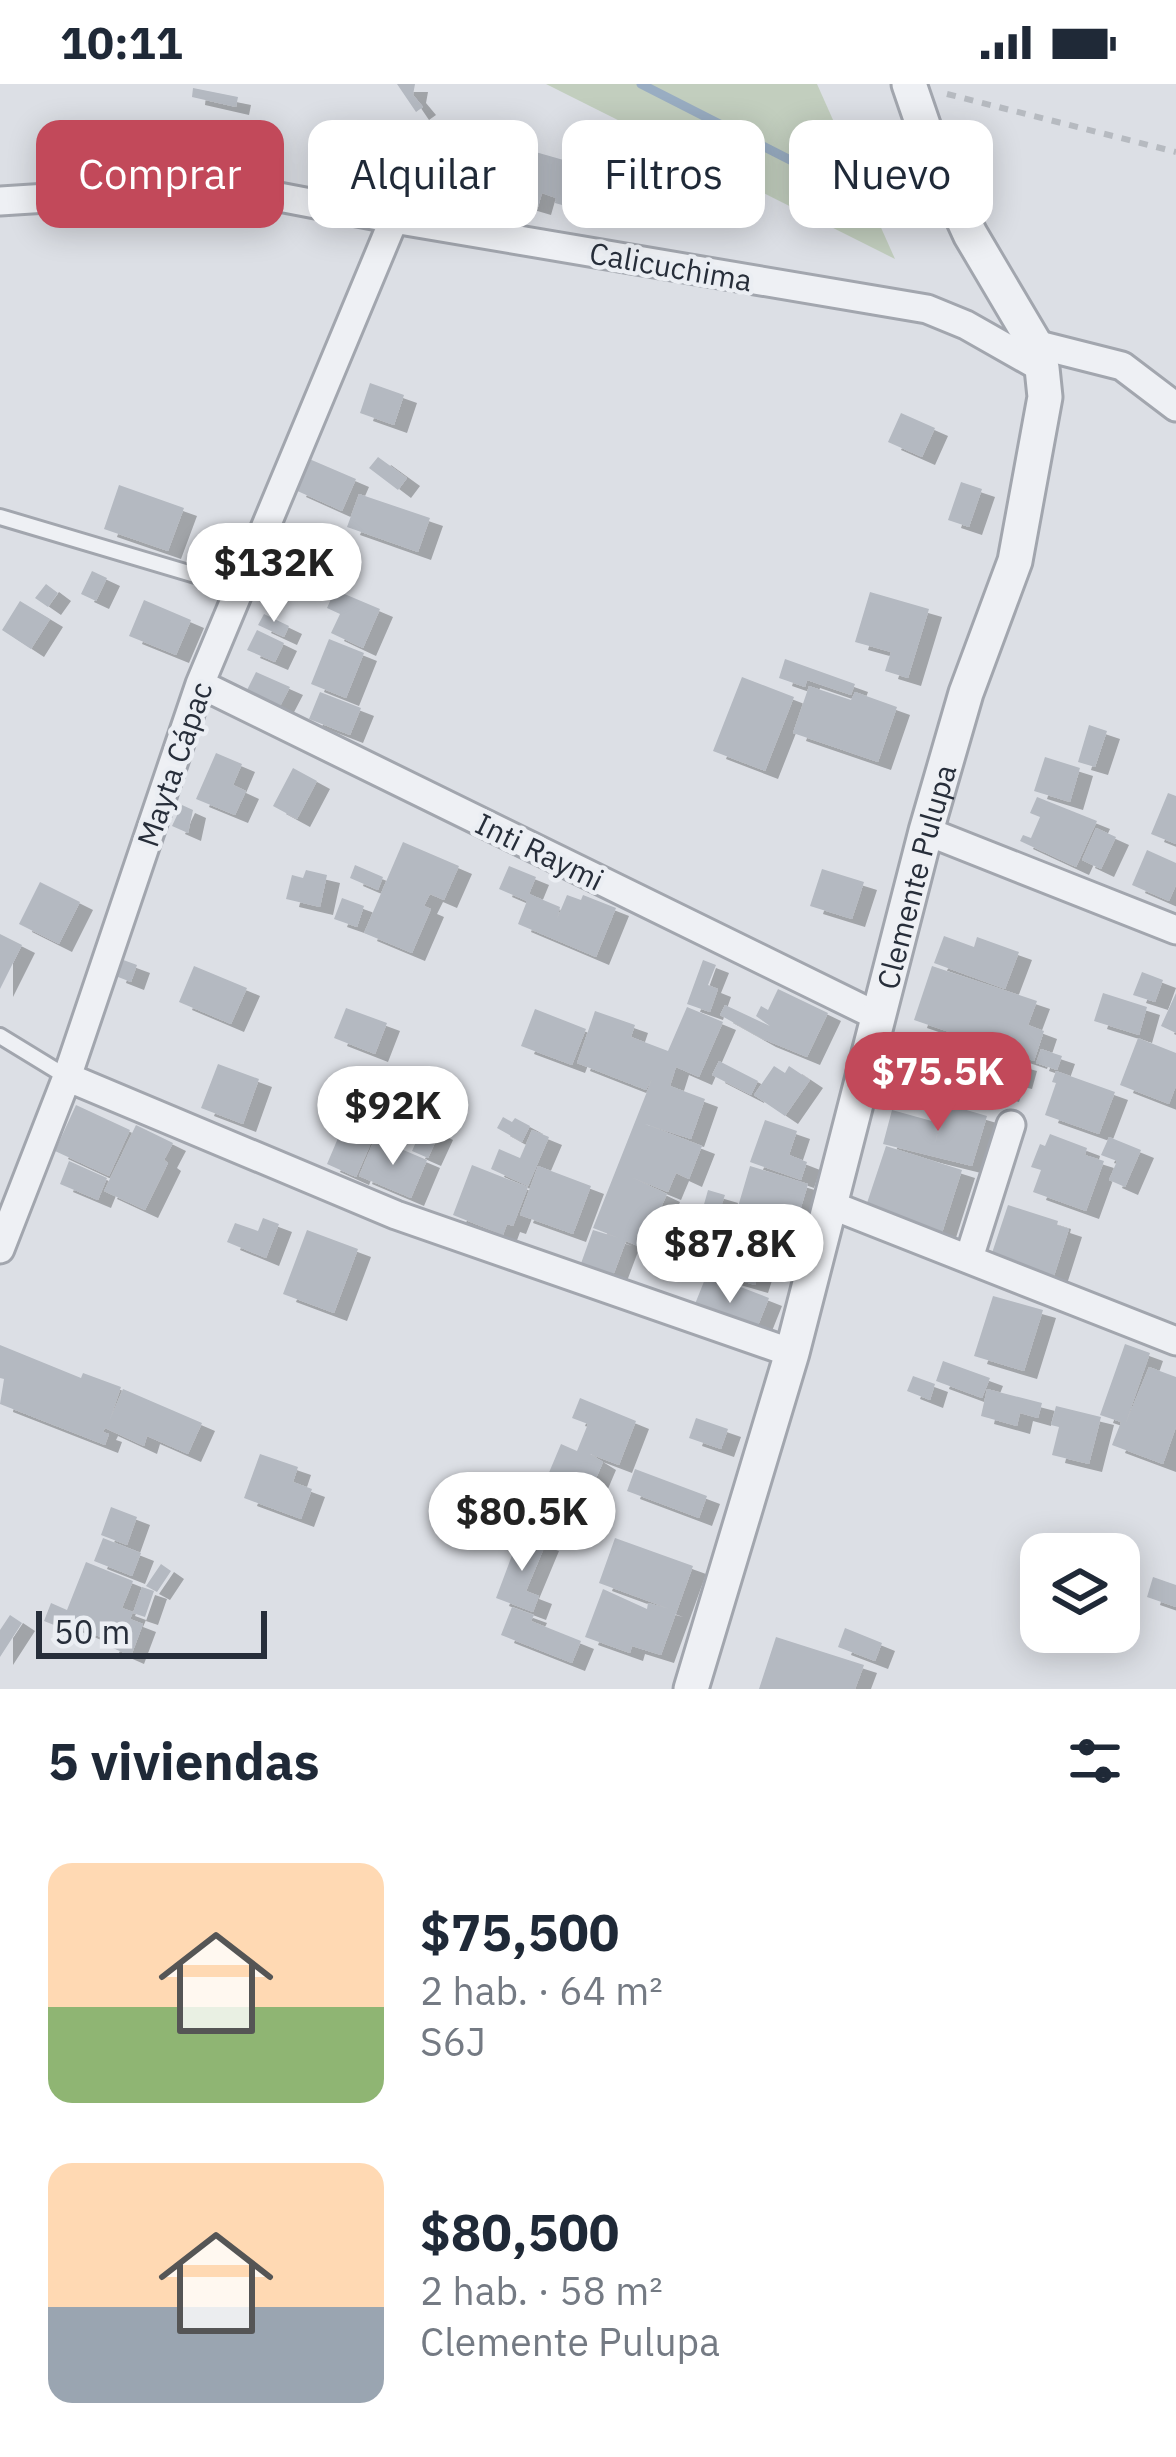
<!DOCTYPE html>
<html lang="es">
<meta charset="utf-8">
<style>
body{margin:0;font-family:"IBM Plex Sans",sans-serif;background:#f2f2f3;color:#1f2937;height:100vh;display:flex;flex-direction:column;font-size:45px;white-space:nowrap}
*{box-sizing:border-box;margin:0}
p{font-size:39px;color:#747a83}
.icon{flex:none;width:66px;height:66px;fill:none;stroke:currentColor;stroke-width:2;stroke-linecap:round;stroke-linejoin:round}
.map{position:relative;height:1605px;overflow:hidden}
.details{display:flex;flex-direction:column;background:#fff;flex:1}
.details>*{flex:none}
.top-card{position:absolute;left:36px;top:36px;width:1104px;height:108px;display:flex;gap:24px}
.controls{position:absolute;left:1020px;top:1449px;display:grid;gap:24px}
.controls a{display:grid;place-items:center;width:120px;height:120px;border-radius:24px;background:#fff;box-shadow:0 6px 30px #0003;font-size:60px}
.scale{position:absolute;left:36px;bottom:30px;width:231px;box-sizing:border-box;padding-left:12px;border:6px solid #272e3a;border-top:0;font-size:33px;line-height:42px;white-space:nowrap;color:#272e3a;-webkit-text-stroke:9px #ebeef3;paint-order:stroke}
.price{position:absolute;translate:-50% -102px;padding:0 27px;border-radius:42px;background:#fff;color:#222;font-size:39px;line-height:78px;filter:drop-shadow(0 3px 6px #0008)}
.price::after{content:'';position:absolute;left:50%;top:72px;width:36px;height:27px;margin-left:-18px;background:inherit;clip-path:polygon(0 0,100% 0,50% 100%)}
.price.current{background:#c2495a;color:#fff}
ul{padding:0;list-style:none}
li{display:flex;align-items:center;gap:36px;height:300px;padding:0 48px}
li span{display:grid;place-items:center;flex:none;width:336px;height:240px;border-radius:24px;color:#555}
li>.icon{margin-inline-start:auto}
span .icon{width:144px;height:144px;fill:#fffc;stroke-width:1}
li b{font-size:51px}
h2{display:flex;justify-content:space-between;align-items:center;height:144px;padding:0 48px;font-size:51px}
.chip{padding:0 42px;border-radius:24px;background:#fff;box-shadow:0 6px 30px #0003;font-size:42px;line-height:108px}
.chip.current{background:#c2495a;color:#fff}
.status{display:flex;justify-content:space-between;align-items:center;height:84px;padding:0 60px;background:#fff;direction:ltr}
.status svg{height:33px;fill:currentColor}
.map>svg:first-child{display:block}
.green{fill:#c2cebe}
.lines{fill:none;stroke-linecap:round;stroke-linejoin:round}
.stream{stroke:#99adc2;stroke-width:9}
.building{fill:#b4b9c1;filter:url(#shadow)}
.service-casing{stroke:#a2a6ae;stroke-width:20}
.minor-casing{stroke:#a2a6ae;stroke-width:33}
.tertiary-casing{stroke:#a2a6ae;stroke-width:39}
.path{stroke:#b6bac0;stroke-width:6;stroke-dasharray:9 9;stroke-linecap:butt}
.service{stroke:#eef0f4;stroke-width:14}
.minor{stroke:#eef0f4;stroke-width:27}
.tertiary{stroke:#eef0f4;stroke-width:33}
.labels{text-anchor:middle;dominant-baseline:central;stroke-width:9;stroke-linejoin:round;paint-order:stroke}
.street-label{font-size:30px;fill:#272e3a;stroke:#ebeef3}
</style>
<div class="status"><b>10:11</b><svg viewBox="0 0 49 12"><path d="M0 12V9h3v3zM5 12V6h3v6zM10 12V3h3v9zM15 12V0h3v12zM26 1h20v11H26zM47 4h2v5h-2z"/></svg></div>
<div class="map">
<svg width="1176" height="1605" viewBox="0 0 1176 1605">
<defs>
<filter id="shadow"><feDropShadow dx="13" dy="8" stdDeviation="0" flood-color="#0004"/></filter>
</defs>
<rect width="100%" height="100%" fill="#dcdfe5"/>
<path class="green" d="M546,0H817L895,175Z"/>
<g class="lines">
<path class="stream" d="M641,0L853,108"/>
</g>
<path class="building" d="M397,0H415L413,11L423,23L416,28Z
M193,4L238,13L236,23L192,13Z
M532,67L581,81L569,123L555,119L556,114L542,109L538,123L511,115L517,97L523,98Z
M428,70L439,72L435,85L456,91L452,105L421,98Z
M370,299L404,311L394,341L360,329Z
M901,329L935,344L922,373L888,358Z
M378,373L407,394L398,406L369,384Z
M307,374L356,395L342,427L293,405Z
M961,398L982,405L969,443L948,436Z
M119,401L184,424L168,467L104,445Z
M359,410L430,434L418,468L347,443Z
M92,487L107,494L96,517L81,510Z
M46,500L58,509L48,523L35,514Z
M335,506L380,525L363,564L331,549L340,530L327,524Z
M870,508L929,525L908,594L885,587L891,568L855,558Z
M144,516L191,536L176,571L129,552Z
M20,517L50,535L31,565L2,546Z
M264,530L289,542L284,553L258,541Z
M257,546L284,559L275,578L247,566Z
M329,555L364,569L346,614L311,600Z
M785,575L855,600L851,611L807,596L805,603L779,594Z
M256,588L290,603L279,624L246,608Z
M742,593L794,613L765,687L713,667Z
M809,602L851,616L855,608L897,623L878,678L793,649Z
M320,608L361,624L350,651L309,635Z
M1089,641L1107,647L1095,683L1078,678Z
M216,669L242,680L233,701L246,707L235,731L196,715Z
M1045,673L1080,684L1070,718L1034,707Z
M293,684L317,697L297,735L273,722Z
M1168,709L1176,712V760L1151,750Z
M1037,713L1097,737L1076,783L1020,757L1023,751L1031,754L1040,733L1030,729Z
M182,721L193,726L188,749L172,742Z
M1096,744L1116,753L1101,785L1082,776Z
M403,758L459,782L444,816L430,810L424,822L431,825L412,869L364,849Z
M1147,766L1176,779V801L1169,817L1132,801Z
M355,781L383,793L378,806L350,794Z
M509,782L536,793L529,810L560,823L557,835L567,811L581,816L583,811L616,824L596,873L518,840L527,817L499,805Z
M822,785L864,798L852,835L810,822Z
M306,786L327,791L320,823L286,815L292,791L303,794Z
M40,798L80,818L59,860L19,840Z
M342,814L364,822L357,843L334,835Z
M0,850L22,861L0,905Z
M944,852L974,863L977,853L1019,868L1005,905L934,879Z
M118,874L137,881L131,898L113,891Z
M703,876L716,881L708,901L718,905L710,928L687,920Z
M194,882L247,904L231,940L179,918Z
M932,882L1037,917L1028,941L1044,947L1034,977L914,936Z
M1142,888L1163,896L1155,918L1133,911Z
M778,905L828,929L807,973L763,955L720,931L725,921L770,942L756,932L761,922L768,926Z
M1103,909L1147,923L1139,951L1094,937Z
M1176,909V949L1161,942Z
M687,923L723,938L699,993L676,983L670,1002L705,1015L691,1055L645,1040L702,1062L689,1095L676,1089L668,1108L631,1093L667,1110L655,1137L661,1140L650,1167L626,1157L611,1197L579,1185L593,1146L619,1154L593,1144L652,995L646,1006L577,979L595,927L635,941L631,953L668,967Z
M346,924L387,939L375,970L334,954Z
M535,925L586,945L572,981L521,962Z
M933,952L979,965L965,1011L920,998Z
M1138,954L1176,969V1002L1169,1020L1120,1001Z
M1041,965L1062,972L1057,986L1036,979Z
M988,969L1024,979L1019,997L1011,995L1006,1010L979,1003Z
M719,977L758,997L751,1011L712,991Z
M218,980L259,995L243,1040L201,1024Z
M774,982L785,989L789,982L810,996L785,1032L754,1011Z
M1056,987L1115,1008L1099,1050L1045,1031L1056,999L1052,998Z
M355,1004L370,1010L364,1024L349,1017Z
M946,1020L987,1032L972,1082L883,1060L892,1026L939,1039L935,1060Z
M76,1021L130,1046L109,1092L55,1067Z
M350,1026L371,1035L365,1048L374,1052L356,1093L327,1080Z
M503,1033L512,1038L515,1034L530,1042L522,1058L497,1044Z
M765,1036L797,1047L789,1071L807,1078L801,1096L750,1078Z
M424,1040L440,1048L428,1074L412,1067Z
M136,1041L173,1059L164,1076L168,1079L145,1126L104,1107Z
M532,1046L549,1053L528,1102L491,1085L499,1065L520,1074Z
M1050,1050L1087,1064L1085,1071L1104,1077L1086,1127L1033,1108L1041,1086L1031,1083L1040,1060L1045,1062Z
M1109,1053L1141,1066L1125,1103L1109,1096L1117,1077L1101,1071Z
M375,1054L427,1076L411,1114L359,1092Z
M886,1062L962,1086L940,1155L864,1128Z
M69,1077L107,1094L98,1116L60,1100Z
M472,1081L528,1103L513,1142L507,1140L503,1151L453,1131Z
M538,1082L591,1102L573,1150L520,1131Z
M750,1082L808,1100L790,1160L732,1143Z
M708,1106L725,1111L719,1128L703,1124Z
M677,1120L728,1138L710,1187L652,1169L659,1146L667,1149Z
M1008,1121L1058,1137L1057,1141L1069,1145L1053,1195L1016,1183L1018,1177L992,1169Z
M263,1134L279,1140L266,1174L227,1158L235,1139L258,1147Z
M307,1146L358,1165L334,1229L283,1210Z
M728,1152L767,1164L755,1201L717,1190Z
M707,1190L769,1214L753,1254L691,1230Z
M993,1212L1043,1226L1024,1287L974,1272Z
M1125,1260L1150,1269L1125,1341L1149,1283L1176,1293V1343L1163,1380L1112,1361L1121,1338L1100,1331Z
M0,1261L81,1294L83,1289L121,1303L109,1338L123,1305L202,1339L188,1370L147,1352L144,1362L105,1344L103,1348L109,1350L105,1361L0,1320L4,1295L0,1294Z
M943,1277L990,1294L982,1314L936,1297Z
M913,1292L935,1300L930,1316L907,1307Z
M987,1305L1042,1319L1038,1334L1020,1329L1017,1342L981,1332Z
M580,1314L636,1337L619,1381L590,1370L603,1378L577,1439L535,1422L561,1360L577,1367L588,1340L572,1334Z
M1056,1322L1101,1333L1089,1380L1052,1371L1059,1343L1051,1341Z
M696,1334L728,1345L721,1365L689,1354Z
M260,1370L298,1383L293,1398L312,1405L301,1435L244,1414Z
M635,1385L707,1412L699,1434L627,1407Z
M111,1423L137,1433L127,1461L101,1451Z
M520,1450L546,1459L526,1507L539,1512L533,1528L496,1514Z
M103,1454L141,1469L132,1492L94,1477Z
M615,1454L693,1482L661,1571L632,1562L630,1569L585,1553L603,1505L647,1525L648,1519L670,1525L599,1499Z
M86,1478L133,1497L122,1524L133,1528L130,1535L143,1540L131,1572L106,1561L108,1556L61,1537L59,1543L44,1537L51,1519L67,1526Z
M161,1480L171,1487L157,1508L146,1502Z
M1153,1493L1176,1501V1523L1147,1513Z
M142,1503L154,1507L145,1533L133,1529Z
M512,1523L534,1531L531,1537L581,1557L572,1579L501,1551Z
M10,1531L22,1539L0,1573V1546Z
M845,1544L882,1559L875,1577L838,1563Z
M776,1553L864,1581L855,1605H759Z"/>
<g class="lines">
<defs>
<path id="service" d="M0,433L239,504
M0,952L67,993"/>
<path id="minor" d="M0,117L110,110L258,109L394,135L927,225L966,241L1042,284
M1035,260L1122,282L1176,323
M200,600L879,933
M926,747L1176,846
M67,993L396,1131L792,1269
M831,1121L1176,1257
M0,1165L67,993L200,600L394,135
M969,1174L1011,1041"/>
<g id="tertiary">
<path id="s1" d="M691,1605L792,1269L926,747L966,609L1015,477L1045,313L1042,284L1035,260L970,150L932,67L909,0"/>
</g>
</defs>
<use href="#service" class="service-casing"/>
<use href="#minor" class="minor-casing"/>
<use href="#tertiary" class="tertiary-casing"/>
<path class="path" d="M947,10L1176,68"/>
<use href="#service" class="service"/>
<use href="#minor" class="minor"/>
<use href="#tertiary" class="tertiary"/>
</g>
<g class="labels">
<g class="street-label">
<text transform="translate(671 182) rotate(10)">Calicuchima</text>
<text transform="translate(174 680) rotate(-71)">Mayta Cápac</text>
<text transform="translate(540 767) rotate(26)">Inti Raymi</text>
<text stroke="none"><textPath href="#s1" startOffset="843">Clemente Pulupa</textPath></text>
</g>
</g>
</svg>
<div class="controls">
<a><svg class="icon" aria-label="layers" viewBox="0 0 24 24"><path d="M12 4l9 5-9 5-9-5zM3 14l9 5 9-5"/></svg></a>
</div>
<div class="scale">50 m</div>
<b class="price" style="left:274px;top:541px">$132K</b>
<b class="price current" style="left:938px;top:1050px">$75.5K</b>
<b class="price" style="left:393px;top:1084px">$92K</b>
<b class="price" style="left:730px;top:1222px">$87.8K</b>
<b class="price" style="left:522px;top:1490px">$80.5K</b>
<div class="top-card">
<a class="chip current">Comprar</a>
<a class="chip">Alquilar</a>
<a class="chip">Filtros</a>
<a class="chip">Nuevo</a>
</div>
</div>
<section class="details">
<h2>5 viviendas<svg class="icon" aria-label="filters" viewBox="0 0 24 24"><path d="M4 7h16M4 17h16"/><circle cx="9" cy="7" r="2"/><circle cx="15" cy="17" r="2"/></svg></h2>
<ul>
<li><span style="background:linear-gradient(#ffd9b3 60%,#8fb573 0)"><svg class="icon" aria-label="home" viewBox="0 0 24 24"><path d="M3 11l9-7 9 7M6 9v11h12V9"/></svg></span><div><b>$75,500</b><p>2 hab. · 64 m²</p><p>S6J</p></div></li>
<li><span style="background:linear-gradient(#ffd9b3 60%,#9aa5b1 0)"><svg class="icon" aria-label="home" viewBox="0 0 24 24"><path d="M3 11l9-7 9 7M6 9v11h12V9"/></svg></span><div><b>$80,500</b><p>2 hab. · 58 m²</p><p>Clemente Pulupa</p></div></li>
</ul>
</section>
